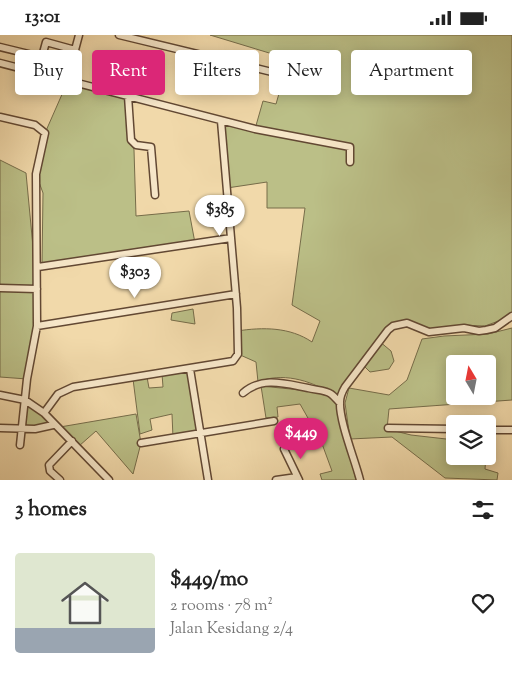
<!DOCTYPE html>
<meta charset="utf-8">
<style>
body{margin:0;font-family:"Sorts Mill Goudy",serif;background:#f2f2f2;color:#222;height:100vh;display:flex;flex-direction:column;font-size:19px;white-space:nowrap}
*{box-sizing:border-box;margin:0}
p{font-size:16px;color:#767676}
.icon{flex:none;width:28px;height:28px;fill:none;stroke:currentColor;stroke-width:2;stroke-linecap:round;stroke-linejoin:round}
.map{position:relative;height:445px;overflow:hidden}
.side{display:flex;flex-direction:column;background:#fff;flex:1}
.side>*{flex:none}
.banner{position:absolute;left:15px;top:15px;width:482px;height:45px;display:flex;gap:10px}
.needle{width:32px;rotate:350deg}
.controls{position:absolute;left:446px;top:320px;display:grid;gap:10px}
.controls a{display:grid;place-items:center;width:50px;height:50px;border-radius:5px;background:#fff;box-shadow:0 2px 12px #0003;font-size:25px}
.price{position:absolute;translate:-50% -42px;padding:0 11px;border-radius:18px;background:#fff;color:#222;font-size:16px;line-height:32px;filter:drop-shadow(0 1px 2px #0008)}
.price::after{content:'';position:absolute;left:50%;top:30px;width:15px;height:11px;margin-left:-8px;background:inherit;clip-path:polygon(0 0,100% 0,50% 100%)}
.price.active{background:#db2777;color:#fff}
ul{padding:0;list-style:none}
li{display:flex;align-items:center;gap:15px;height:125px;padding:0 15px}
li+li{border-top:1px solid #e0e0e0}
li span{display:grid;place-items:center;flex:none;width:140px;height:100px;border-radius:5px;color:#555}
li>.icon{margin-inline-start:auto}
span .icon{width:60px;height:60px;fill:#fffc;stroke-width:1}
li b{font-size:21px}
h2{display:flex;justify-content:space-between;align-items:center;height:60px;padding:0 15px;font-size:21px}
.tag{padding:0 18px;border-radius:5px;background:#fff;box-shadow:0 2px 12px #0003;font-size:18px;line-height:45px}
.tag.active{background:#db2777;color:#fff}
.status{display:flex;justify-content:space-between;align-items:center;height:35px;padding:0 25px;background:#fff;direction:ltr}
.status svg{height:14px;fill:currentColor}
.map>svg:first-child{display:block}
.green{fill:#bbbf87;stroke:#766c49;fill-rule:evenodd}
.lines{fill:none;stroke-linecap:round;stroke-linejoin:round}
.minor-casing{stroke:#624833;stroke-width:9}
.minor{stroke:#f6e6c8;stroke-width:6}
</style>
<div class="status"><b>13:01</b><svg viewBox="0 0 49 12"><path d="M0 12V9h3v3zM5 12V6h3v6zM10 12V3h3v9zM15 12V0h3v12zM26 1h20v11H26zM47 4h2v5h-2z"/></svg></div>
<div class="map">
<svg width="512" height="445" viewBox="0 0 512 445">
<rect width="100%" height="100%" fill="#f1d9aa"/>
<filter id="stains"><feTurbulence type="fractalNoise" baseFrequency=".004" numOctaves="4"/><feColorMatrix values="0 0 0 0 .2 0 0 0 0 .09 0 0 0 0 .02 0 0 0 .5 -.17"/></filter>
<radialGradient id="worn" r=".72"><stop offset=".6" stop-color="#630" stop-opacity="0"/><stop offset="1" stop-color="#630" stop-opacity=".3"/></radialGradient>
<path class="green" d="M210,0H512V281L485,291L461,290L424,296L400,288L379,306L391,316L394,326L389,334L370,337L362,329L336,365L356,445H322L320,439L332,436L321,406L300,369L277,372L278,382L266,383L261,351L330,358C310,345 281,337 258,347L256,327L238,319L237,296C263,292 290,292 312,307L320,286L292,270L305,173H267V147L227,153L221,86L255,94L263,66L276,69L289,24Z
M67,48L128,61L134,115L136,181L189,176L195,208L42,231L43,158L36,139L45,98Z
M0,125L26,138L37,254V291L27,344L0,342Z
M193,274L195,289L171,285L172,278Z
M512,293V365L389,374L387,394L411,400L455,405V421H486L485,434L498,438L497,445L445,443L392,402L350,404L345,368L349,353L389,360L407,345L422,304L444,301L488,299ZM455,329H488V361H455Z
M190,334L200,398L173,403L172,379L150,384L152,395L140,399L133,344L147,342L149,353L163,352L162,339Z
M25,365L53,390L21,393Z
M136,379L141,408L133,439L96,396L79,411L60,392Z"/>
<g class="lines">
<defs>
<path id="minor" d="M119,0L280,39
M0,12L37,21L43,18L46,7L75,15
M0,28L255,94L350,112V127
M67,45L79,0
M128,61L131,105L136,110L151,112L155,160
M0,82L35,90L45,98L36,139L37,291L27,344L20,410
M38,232L231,203
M0,253L37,254
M37,291L236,259
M190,334L208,445
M243,358C262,341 286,349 308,353C315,355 326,355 331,359C334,361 337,365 340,368
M0,360L25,365L44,378L109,445
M44,378L58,359L73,352L233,326L238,319L237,273L221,86
M0,393L35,394L53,390
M388,393L455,394
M488,395H512
M141,408L274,386
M284,414L299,445
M60,445L50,436L49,430L72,406
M276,445L297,442
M360,445C355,425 339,386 340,367C340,361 342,357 345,352L388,295L393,291L407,288L429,297L464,293L479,296L486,295L495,293L512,281"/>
</defs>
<use href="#minor" class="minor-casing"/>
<use href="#minor" class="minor"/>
</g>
<rect width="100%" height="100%" filter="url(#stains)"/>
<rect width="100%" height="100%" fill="url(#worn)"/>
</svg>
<div class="controls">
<a><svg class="needle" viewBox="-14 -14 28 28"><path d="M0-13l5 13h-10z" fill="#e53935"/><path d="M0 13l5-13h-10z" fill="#767676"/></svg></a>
<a><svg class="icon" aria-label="layers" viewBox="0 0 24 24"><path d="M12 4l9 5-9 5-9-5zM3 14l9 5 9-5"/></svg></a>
</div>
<b class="price" style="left:220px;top:202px">$385</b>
<b class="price" style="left:135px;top:264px">$303</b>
<b class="price active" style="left:301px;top:425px">$449</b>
<div class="banner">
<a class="tag">Buy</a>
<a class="tag active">Rent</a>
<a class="tag">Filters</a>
<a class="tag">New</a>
<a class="tag">Apartment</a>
</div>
</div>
<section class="side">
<h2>3 homes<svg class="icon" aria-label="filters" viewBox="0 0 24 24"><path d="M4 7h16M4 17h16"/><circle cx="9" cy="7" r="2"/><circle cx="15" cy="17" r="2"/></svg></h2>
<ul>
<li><span style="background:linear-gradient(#dfe7d0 75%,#9aa5b1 0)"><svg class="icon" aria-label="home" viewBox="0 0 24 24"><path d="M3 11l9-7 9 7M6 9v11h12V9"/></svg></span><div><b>$449/mo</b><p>2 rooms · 78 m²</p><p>Jalan Kesidang 2/4</p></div><svg class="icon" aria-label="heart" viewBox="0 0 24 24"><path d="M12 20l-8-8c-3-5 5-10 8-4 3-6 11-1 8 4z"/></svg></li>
</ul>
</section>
